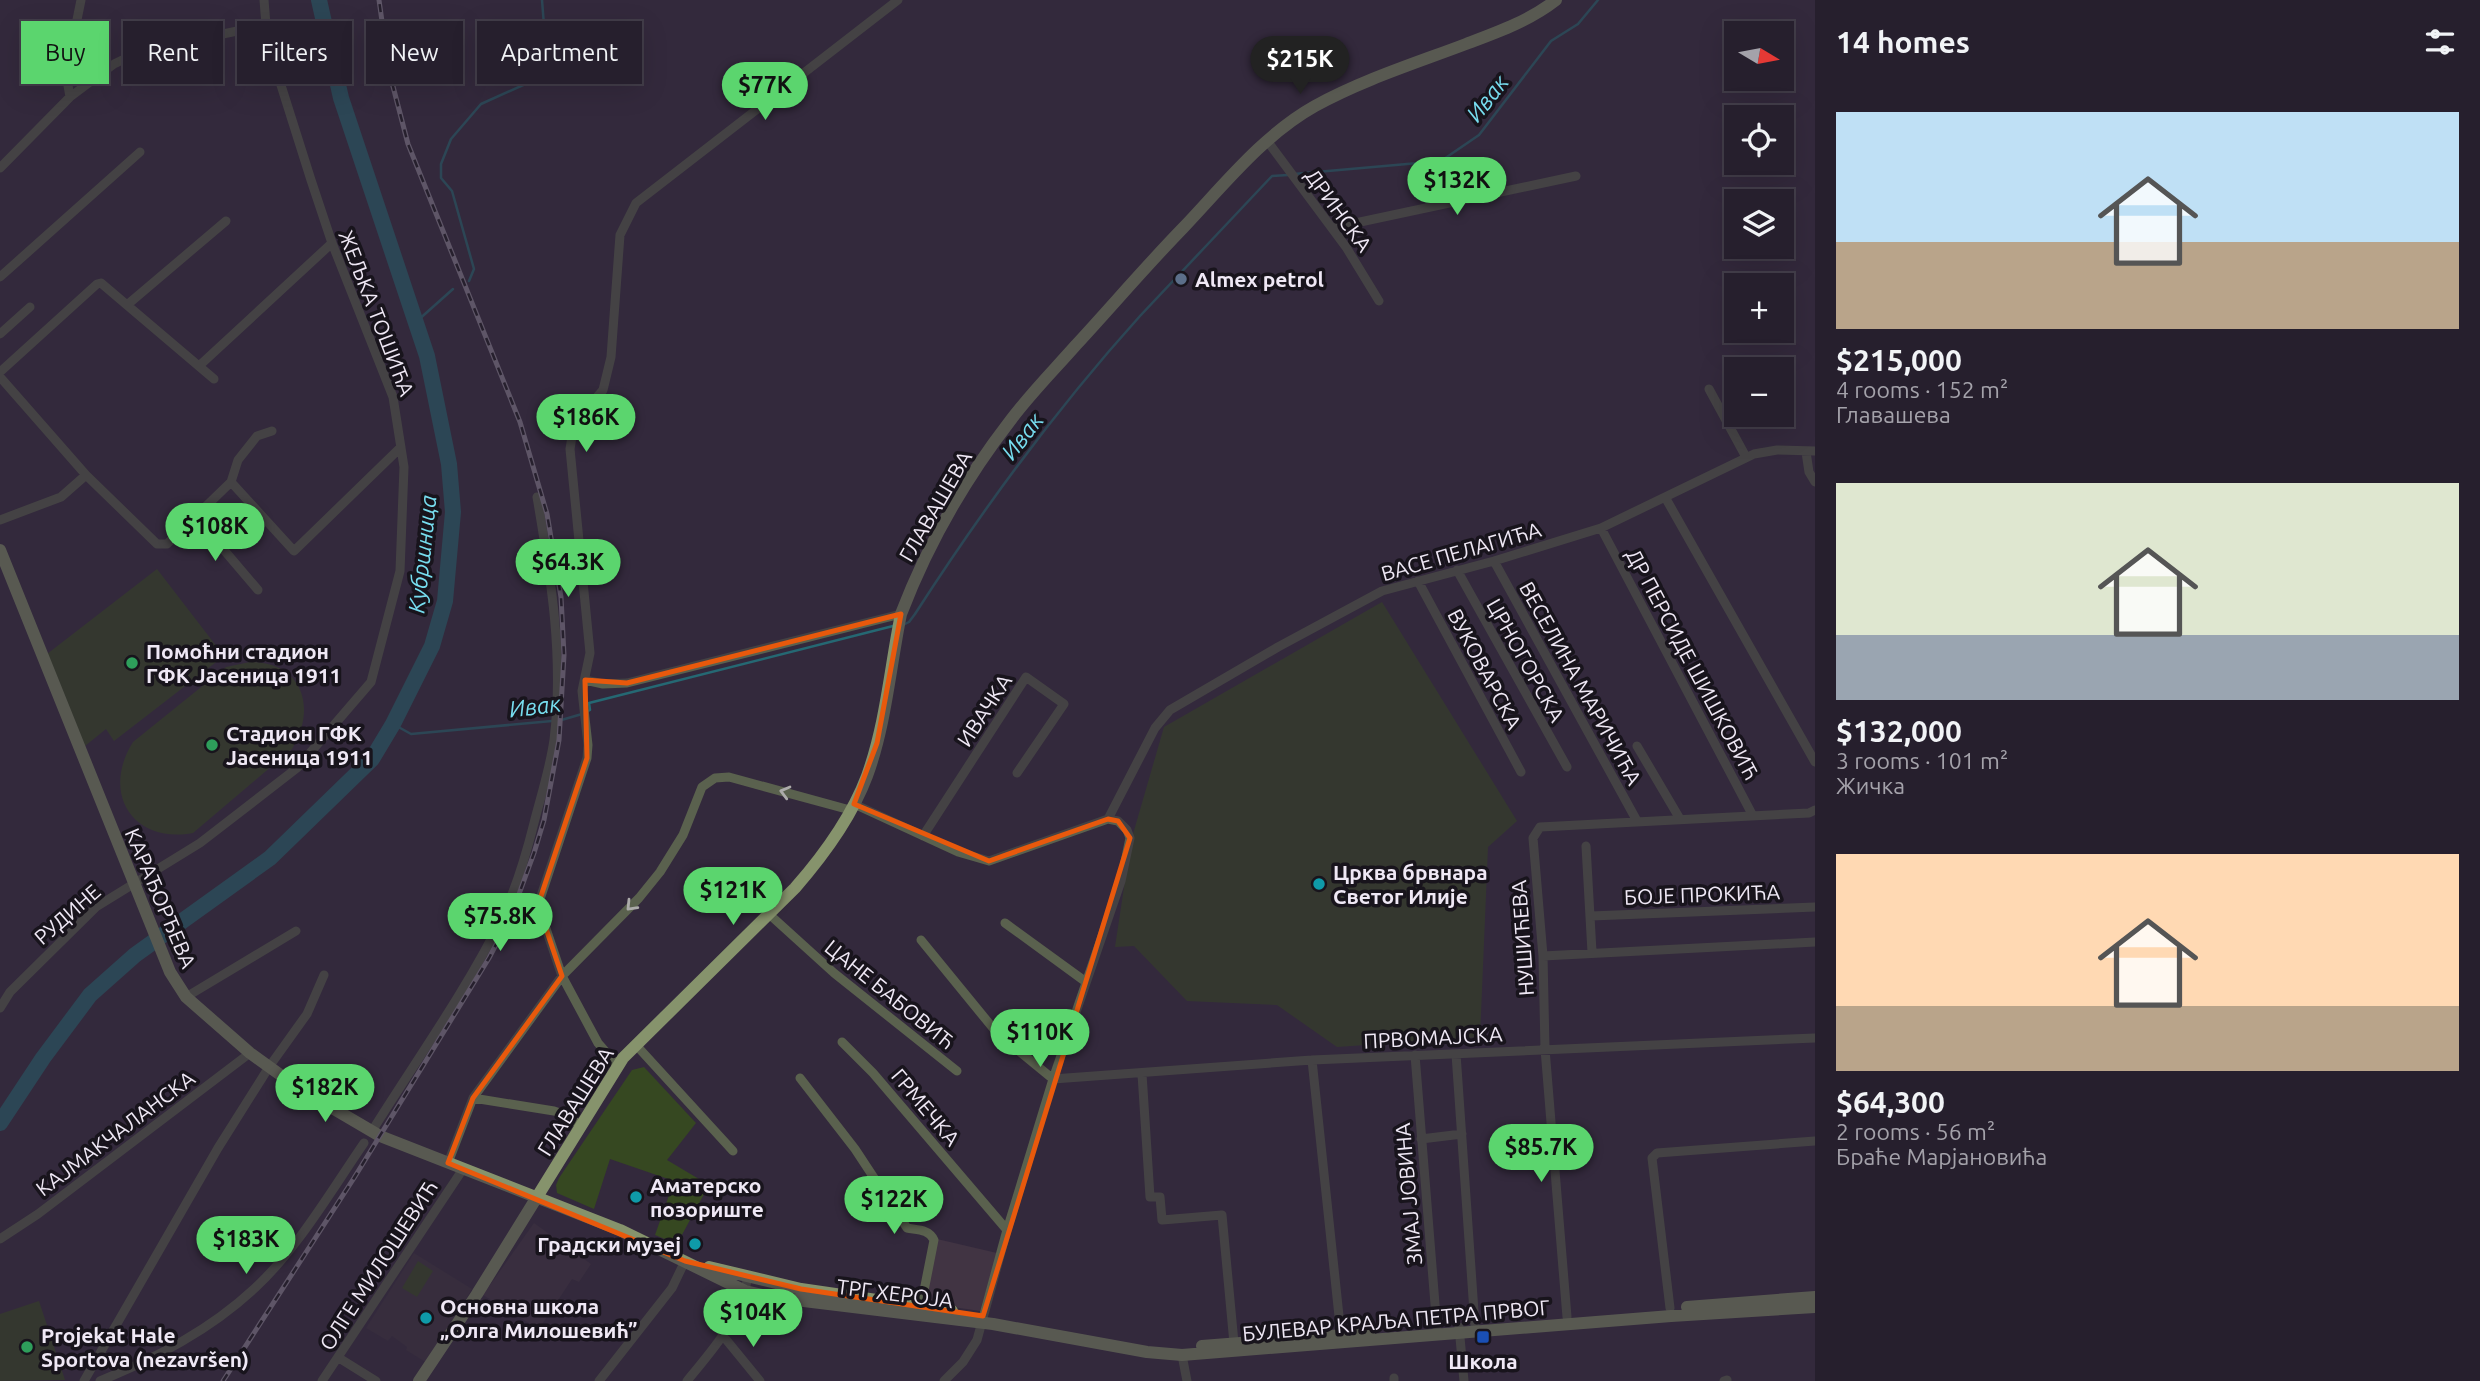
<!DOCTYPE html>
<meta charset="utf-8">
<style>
body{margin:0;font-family:Ubuntu,sans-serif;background:#2e2735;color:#f1f3f6;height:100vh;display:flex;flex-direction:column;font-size:26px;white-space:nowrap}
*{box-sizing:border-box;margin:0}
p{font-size:23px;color:#a4a2aa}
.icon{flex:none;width:38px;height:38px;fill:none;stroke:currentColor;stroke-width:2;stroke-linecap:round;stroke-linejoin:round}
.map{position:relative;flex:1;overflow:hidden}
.panel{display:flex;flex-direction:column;background:#261f2d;width:665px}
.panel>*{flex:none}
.top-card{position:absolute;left:21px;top:21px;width:665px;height:63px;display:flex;gap:14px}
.needle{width:46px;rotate:100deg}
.tools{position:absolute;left:1724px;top:21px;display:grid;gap:14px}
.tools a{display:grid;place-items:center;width:70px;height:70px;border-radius:0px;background:#261f2d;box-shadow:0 7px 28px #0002,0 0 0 2px #423d49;font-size:35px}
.price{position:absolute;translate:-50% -60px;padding:0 16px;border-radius:24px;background:#5bd56e;color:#111;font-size:23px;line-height:46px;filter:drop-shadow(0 2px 4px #0008)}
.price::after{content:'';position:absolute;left:50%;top:42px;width:21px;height:16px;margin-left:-10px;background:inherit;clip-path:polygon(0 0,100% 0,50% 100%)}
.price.selected{background:#222;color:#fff}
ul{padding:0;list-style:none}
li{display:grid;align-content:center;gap:14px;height:371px;padding:0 21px}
li span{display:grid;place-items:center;height:217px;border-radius:0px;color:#555}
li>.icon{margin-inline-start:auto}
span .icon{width:126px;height:126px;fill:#fffc;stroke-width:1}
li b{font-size:30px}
h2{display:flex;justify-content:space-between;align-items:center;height:84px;padding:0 21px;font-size:30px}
.tag{padding:0 24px;border-radius:0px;background:#261f2d;box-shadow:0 7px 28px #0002,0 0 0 2px #423d49;font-size:24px;line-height:63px}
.tag.selected{background:#5bd56e;color:#111}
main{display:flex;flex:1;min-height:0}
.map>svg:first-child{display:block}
.commercial{fill:#413443}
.education{fill:#3c313f}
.green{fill:#364821}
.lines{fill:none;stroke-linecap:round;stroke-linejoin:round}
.stream{stroke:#256873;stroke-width:2.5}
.river{stroke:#256873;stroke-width:16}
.minor{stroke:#5a614e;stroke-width:9}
.major{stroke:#86936c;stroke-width:12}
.rail-casing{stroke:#938b9b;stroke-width:5}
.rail{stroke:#18141c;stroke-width:2.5;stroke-dasharray:8;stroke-linecap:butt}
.oneway{stroke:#acabaa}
.marked{fill:none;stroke:#e8590c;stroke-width:5;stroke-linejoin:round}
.service-dot{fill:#5c6f8a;stroke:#18141c;stroke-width:2.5}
.leisure-dot{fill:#2e9e5b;stroke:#18141c;stroke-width:2.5}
.culture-dot{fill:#0f9aa8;stroke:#18141c;stroke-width:2.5}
.transit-dot{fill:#1a4fb4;stroke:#18141c;stroke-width:2.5}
.labels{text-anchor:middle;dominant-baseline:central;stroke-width:7;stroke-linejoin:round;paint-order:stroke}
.street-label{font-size:21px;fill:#efe8f5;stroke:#18141c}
.poi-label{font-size:21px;font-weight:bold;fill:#efe8f5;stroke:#18141c;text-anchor:start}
.water-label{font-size:23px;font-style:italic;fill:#77ddef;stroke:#18141c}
</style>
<main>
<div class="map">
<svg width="1815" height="1381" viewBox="0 0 1815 1381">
<rect width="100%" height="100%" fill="#33293c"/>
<path class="commercial" d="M534,1223L591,1264L579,1282L572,1279L539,1329L483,1295Z
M937,1239L997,1253L980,1311L925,1303Z"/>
<path class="education" d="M414,1253L472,1289L427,1363L406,1350L407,1347L392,1336L388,1341L366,1328Z"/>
<path class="green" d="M157,569L224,656L114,741L106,729L85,746L47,654Z
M1382,602L1517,821L1488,847L1480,1037L1337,1047L1277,1005L1187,1001L1134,946L1115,947L1131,841L1164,727Z
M250,662C303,662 317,708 292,749L193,833C132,844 101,793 133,742L226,667Z
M644,1067L696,1123L667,1160L709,1185L677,1244L655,1235L674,1181L610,1159L594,1209L557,1193L556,1185L559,1178L632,1070Z
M418,1261L433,1271L417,1297L402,1288Z
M39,1301L65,1380L0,1381V1314Z"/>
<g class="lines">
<path class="stream" d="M1294,174L1441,161L1479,135L1551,41L1578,24L1598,0
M469,281L474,269L452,191L441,178V164L451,139L481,104L541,77L546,51L542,0
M416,322L453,289
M903,625L909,622L915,614C982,510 1057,408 1140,316C1184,269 1228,223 1272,176L1288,175
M588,711L590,710L589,703L893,626
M558,721L582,714
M393,724L411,734L552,721"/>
<path class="river" d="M0,1123L43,1058L90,995L135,955L270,858L372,759L393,724L432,646L445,601L453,512L449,464L427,356L341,98L319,0"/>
<path class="minor" d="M70,97L66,74L81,0
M1268,142L1346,247L1379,301
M0,168L70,97L114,64L141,51L266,25
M1332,228L1576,176
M0,277L140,152
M127,305L226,221
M0,334L30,307
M199,366L332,243
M0,372L97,284L101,283L214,379
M0,377L86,475L157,544H167L231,482L238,460L257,436L272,431
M1709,389L1746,457
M1806,452L1809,472L1815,482
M231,482L294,551L401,447
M1665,497L1815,762
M195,516L258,590
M0,520L61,497L86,475
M1601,528L1753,816
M1494,561L1637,821
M1457,570L1567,767
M1418,581L1521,772
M585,680L603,684L627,683L901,614
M1637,746L1680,819
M854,804L958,852L989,861L1108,819
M1108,819L1155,728L1170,710L1278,647L1382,591L1494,561L1601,528L1754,454L1777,450L1815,451
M923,836L1026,677L1064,704L1017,773
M1586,846L1592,952
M770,915L834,973L957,1071
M1591,916L1815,907
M1005,923L1086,982
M921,940L997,1033L1053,1079L1312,1060L1815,1038
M1543,956L1815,942
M186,997L296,931
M0,1008L10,992L96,907L200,843L297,768L371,682L400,571L404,467L393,397L332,243L311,180L280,82L266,25L264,0
M842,1042L873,1073L1007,1230
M636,1045L733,1151
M1456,1054L1475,1326
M1415,1055L1437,1329
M1312,1060L1341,1335
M618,1066L598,1043L562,976L538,905L587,758L588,745L582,691L590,653L570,449L574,424L603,390L611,357L620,235L636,203L898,0
M1142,1074L1150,1197H1160L1162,1220L1222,1215L1234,1343
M800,1078L855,1149L907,1228C917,1230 929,1229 934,1240L920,1311
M473,1098L554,1111L563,1114L582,1126
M372,1131C415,1062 466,991 502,918C516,888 526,855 534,823C541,796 550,768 554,740C564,658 551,578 537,497
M1421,1139L1462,1134
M448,1163L473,1098L562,976L639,898L660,872L683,835L702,787L715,778L729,777L850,810
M0,1239L38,1214L250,1053
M1670,1308L1652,1158L1657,1153L1815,1141
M1567,1317L1545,1049L1543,956L1533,838L1540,827L1809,813L1815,810
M1459,1327L1464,1381
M724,1337L760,1381
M1182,1355L1187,1381
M339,1358L376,1381
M1394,1378V1381
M84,1381L218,1148L269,1067L307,1014L324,975
M100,1381C156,1358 210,1330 255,1288C298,1248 331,1191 364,1143
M322,1381L463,1169
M599,1381L672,1288L685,1261
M687,1381C714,1348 741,1319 748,1276
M944,1381L963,1362L977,1340L1007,1230L1053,1079L1121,881L1130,838L1127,830L1118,821L1108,819
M1724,1381L1727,1380"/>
<path class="major" d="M0,550L170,972L186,997L250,1053L300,1089L380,1136L620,1230L745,1291L771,1297L993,1324L1147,1352L1182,1355L1671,1316L1815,1307
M709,1267L801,1289L952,1311
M1687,1307L1815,1297
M1202,1346L1369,1333
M419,1381L477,1294L623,1058L795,888C823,856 852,816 867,776C886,724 890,668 901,614C927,546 966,478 1010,421C1030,394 1054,370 1076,345C1112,306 1146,266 1183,228C1223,186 1263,135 1315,106C1362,80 1416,63 1466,44C1498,32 1529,21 1556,0"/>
<defs>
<path id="rail" d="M223,1381L354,1178L489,958L511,916L534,853L544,820L559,740L564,655L561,597L547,514L520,422L408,144L389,71L379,0"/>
</defs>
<use href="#rail" class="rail-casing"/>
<use href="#rail" class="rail"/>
</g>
<defs><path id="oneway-chevron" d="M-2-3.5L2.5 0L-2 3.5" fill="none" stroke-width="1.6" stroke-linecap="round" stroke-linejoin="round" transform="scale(1.75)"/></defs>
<g class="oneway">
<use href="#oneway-chevron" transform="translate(785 792) rotate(-165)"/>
<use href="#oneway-chevron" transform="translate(631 906) rotate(134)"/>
</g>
<path d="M0 0H1815V1381H0ZM901,614L877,743L854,804L989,861L1108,819L1118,821L1130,838L983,1316L801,1289L685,1261L448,1163L473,1098L562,976L538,905L587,758L585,680L627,683Z" fill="#33293c" fill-opacity=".55" fill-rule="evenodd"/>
<path class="marked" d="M901,614L877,743L854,804L989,861L1108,819L1118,821L1130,838L983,1316L801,1289L685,1261L448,1163L473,1098L562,976L538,905L587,758L585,680L627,683Z"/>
<circle class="service-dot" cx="1181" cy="279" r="7"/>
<g class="leisure-dot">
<circle cx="132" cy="663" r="7"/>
<circle cx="212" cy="745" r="7"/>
<circle cx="27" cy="1347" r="7"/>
</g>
<g class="culture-dot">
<circle cx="1319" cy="884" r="7"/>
<circle cx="636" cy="1197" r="7"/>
<circle cx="695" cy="1244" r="7"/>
<circle cx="426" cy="1318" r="7"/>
</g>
<rect class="transit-dot" x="1476" y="1330" width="14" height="14" rx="3.5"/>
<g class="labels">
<g class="street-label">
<text transform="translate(1339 210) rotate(54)">ДРИНСКА</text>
<text transform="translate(377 313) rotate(69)">ЖЕЉКА ТОШИЋА</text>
<text transform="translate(935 506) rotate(-60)">ГЛАВАШЕВА</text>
<text transform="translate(1461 551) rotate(-16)">ВАСЕ ПЕЛАГИЋА</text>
<text transform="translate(1526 660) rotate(61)">ЦРНОГОРСКА</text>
<text transform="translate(1693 664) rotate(62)">ДР ПЕРСИДЕ ШИШКОВИЋ</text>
<text transform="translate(1485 669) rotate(62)">ВУКОВАРСКА</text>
<text transform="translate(1581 683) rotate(61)">ВЕСЕЛИНА МАРИЧИЋА</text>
<text transform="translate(984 710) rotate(-57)">ИВАЧКА</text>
<text transform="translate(1702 894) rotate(-2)">БОЈЕ ПРОКИЋА</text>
<text transform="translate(161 898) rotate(67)">КАРАЂОРЂЕВА</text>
<text transform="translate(67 914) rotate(-41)">РУДИНЕ</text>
<text transform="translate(1522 938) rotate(-94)">НУШИЋЕВА</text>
<text transform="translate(890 994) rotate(39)">ЦАНЕ БАБОВИЋ</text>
<text transform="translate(1433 1037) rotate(-3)">ПРВОМАЈСКА</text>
<text transform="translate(575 1101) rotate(-58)">ГЛАВАШЕВА</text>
<text transform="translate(926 1107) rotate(50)">ГРМЕЧКА</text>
<text transform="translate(115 1133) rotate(-37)">КАЈМАКЧАЛАНСКА</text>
<text transform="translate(1408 1194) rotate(-95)">ЗМАЈ ЈОВИНА</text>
<text transform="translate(378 1265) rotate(-57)">ОЛГЕ МИЛОШЕВИЋ</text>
<text transform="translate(895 1293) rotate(7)">ТРГ ХЕРОЈА</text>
<text transform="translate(1396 1320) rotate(-5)">БУЛЕВАР КРАЉА ПЕТРА ПРВОГ</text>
</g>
<g class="poi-label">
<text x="1195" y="279">Almex petrol</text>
<text x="146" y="651">Помоћни стадион<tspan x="146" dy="24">ГФК Јасеница 1911</tspan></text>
<text x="226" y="733">Стадион ГФК<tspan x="226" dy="24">Јасеница 1911</tspan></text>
<text x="1333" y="872">Црква брвнара<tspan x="1333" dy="24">Светог Илије</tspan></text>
<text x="650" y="1185">Аматерско<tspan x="650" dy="24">позориште</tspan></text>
<text x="681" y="1244" text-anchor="end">Градски музеј</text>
<text x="440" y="1306">Основна школа<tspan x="440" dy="24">„Олга Милошевић”</tspan></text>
<text x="41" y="1335">Projekat Hale<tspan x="41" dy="24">Sportova (nezavršen)</tspan></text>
<text x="1483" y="1361" text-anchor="middle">Школа</text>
</g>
<g class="water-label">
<text transform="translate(1487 98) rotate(-52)">Ивак</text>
<text transform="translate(1022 436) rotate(-52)">Ивак</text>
<text transform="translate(422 554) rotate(-84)">Кубршница</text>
<text transform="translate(535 706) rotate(-7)">Ивак</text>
</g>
</g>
</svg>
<div class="tools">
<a><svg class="needle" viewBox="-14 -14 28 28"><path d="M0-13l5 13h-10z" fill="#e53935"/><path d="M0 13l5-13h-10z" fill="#a4a2aa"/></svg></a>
<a><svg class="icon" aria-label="locate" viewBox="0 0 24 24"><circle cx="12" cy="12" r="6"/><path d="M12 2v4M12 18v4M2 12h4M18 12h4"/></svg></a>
<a><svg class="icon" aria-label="layers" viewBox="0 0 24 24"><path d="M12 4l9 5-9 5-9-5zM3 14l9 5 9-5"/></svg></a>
<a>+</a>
<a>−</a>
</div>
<b class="price selected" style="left:1300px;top:96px">$215K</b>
<b class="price" style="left:765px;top:122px">$77K</b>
<b class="price" style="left:1457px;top:217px">$132K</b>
<b class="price" style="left:586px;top:454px">$186K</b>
<b class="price" style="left:215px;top:563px">$108K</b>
<b class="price" style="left:568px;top:599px">$64.3K</b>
<b class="price" style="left:733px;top:927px">$121K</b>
<b class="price" style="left:500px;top:953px">$75.8K</b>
<b class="price" style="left:1040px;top:1069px">$110K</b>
<b class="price" style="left:325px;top:1124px">$182K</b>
<b class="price" style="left:1541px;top:1184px">$85.7K</b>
<b class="price" style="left:894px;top:1236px">$122K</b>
<b class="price" style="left:246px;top:1276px">$183K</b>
<b class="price" style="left:753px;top:1349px">$104K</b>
<div class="top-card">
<a class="tag selected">Buy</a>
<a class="tag">Rent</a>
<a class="tag">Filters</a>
<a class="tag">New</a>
<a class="tag">Apartment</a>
</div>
</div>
<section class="panel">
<h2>14 homes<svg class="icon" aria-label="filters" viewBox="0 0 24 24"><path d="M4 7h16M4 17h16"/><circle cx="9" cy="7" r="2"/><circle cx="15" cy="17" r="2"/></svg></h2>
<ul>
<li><span style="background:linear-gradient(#bfe0f5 60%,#b9a48a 0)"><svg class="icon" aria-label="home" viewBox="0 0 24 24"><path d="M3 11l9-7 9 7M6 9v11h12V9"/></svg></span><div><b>$215,000</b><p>4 rooms · 152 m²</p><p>Главашева</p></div></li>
<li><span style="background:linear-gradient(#dfe7d0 70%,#9aa5b1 0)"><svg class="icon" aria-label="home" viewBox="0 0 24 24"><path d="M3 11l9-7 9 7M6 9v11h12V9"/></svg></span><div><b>$132,000</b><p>3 rooms · 101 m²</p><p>Жичка</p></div></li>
<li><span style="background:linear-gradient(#ffd9b3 70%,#b9a48a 0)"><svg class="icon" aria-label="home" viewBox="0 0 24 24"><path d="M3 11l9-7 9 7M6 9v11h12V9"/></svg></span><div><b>$64,300</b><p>2 rooms · 56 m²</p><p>Браће Марјановића</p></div></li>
</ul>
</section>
</main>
